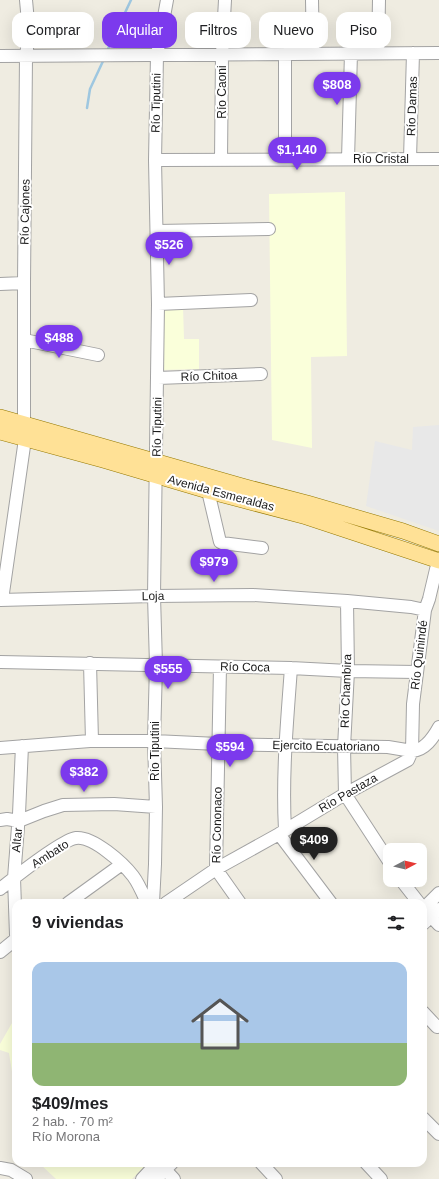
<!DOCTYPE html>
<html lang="es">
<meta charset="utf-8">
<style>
body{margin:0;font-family:Arial,sans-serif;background:#f2f2f2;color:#202124;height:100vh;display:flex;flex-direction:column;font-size:15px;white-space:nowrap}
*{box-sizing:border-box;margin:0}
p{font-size:13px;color:#757577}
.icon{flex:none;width:22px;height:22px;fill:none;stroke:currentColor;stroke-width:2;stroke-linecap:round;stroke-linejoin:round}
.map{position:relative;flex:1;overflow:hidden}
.details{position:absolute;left:12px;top:899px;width:415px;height:268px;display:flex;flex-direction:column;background:#fff;border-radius:12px;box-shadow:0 4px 16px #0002}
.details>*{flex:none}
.top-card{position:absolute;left:12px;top:12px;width:415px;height:36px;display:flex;gap:8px}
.needle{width:26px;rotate:83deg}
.tools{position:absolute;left:383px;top:843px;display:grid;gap:8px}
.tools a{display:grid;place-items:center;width:44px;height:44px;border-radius:8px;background:#fff;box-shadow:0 4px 16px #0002;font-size:20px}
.price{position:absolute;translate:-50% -34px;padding:0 9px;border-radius:14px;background:#7c3aed;color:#fff;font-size:13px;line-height:26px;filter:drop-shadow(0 1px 2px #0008)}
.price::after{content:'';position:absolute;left:50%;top:24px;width:12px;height:9px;margin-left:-6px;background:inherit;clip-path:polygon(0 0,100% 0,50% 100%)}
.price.on{background:#222;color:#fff}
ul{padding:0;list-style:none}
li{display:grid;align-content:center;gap:8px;height:212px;padding:0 20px}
li span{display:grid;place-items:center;height:124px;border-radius:12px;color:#555}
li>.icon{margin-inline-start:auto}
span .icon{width:72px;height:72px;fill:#fffc;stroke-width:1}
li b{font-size:17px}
h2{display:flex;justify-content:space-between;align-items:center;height:48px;padding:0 20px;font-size:17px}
.pill{padding:0 14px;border-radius:12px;background:#fff;box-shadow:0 4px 16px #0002;font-size:14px;line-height:36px}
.pill.on{background:#7c3aed;color:#fff}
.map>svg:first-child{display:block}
.education{fill:#faffda}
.parking{fill:#e8e8e8}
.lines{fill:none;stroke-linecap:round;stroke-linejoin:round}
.stream{stroke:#9ec7e0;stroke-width:2.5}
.minor-casing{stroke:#a3a3a3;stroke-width:14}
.major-casing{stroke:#957900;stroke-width:16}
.minor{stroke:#fff;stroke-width:12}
.major{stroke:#ffe196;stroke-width:15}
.labels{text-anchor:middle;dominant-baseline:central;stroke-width:4;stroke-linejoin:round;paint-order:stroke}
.street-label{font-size:12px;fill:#1c1c1c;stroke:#fff}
</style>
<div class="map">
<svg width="439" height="1179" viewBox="0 0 439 1179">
<rect width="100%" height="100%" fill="#efece1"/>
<path class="education" d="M345,192L347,356L311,357L312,448L272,440L269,194Z
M159,306H183L184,339H199V369L160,370Z
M16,1016V1097L9,1053L0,1050V1044Z
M39,1163H148L132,1179H56Z"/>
<path class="parking" d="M439,425V531L366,506L375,441L412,450L413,427Z"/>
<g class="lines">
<path class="stream" d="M107,51L131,0
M87,108L90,89L104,59"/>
<defs>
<path id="minor" d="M312,0L313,54
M378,53L379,0
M285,54V159
M0,56L439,53
M348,159L351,53
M410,159L413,53
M155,160L439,159
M221,160L222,54L225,0
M157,231L269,229
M0,284L24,283
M158,304L251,300
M24,340L98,355
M158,378L261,374
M24,423V283L26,56L29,33L26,0
M208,491L220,542L222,543L262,548
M0,600L154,596L253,595L347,601L411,607L425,610
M2,600L25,439
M347,601L348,671L344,747L345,794L390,863
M0,662L291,668L348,671L417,672
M90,663L92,741
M220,667L216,869L240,903
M0,748L90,741H154L218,744L388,747L412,751L413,704L425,610L429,599L438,561
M0,820L7,819L19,821L44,811L63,805L114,804L156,807
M285,830C282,776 287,722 291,668
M279,834L331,903
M401,880L419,903
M0,889C14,878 61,840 76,838C93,836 123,863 133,876C139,884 143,894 147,903
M68,903L122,864
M153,903L155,864L156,807L154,741L156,665L154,596L158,304L155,160L157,55L167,0
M166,903L216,869L279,834L345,794L408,760L412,751C425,750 433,738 439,727
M423,908L439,925
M423,909L439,893
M423,924L439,909
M16,935L14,878L19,814L22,746
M0,952L16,939
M423,1012L437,1027
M423,1118L439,1134
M261,1163L276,1179
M366,1163L381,1179
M160,1164L174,1179
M0,1168L11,1170L26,1179
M142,1179L157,1163
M156,1179L172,1163"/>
<path id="major" d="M0,417L242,486L307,503L403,531L439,544
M0,432L103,460L208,491L303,516L439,561"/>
</defs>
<use href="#minor" class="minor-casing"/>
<use href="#major" class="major-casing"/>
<use href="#minor" class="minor"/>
<use href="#major" class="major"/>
</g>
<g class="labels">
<g class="street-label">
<text transform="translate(222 92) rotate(-90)">Río Caoni</text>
<text transform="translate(156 103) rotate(-89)">Río Tiputini</text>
<text transform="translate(412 106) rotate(-88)">Río Damas</text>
<text x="381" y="159">Río Cristal</text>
<text transform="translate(25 212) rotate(-89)">Río Cajones</text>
<text transform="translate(209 376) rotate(-2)">Río Chitoa</text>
<text transform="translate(157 427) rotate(-89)">Río Tiputini</text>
<text transform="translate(221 493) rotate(15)">Avenida Esmeraldas</text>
<text transform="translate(153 596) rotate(-1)">Loja</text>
<text transform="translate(419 655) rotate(-83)">Río Quinindé</text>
<text transform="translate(245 667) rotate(1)">Río Coca</text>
<text transform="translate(346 691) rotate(-88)">Río Chambira</text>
<text transform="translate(326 746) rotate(1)">Ejercito Ecuatoriano</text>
<text transform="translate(155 751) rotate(-90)">Río Tiputini</text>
<text transform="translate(348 793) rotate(-30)">Río Pastaza</text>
<text transform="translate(217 825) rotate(-89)">Río Cononaco</text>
<text transform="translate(17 840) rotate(-85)">Altar</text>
<text transform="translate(50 854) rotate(-33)">Ambato</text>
</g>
</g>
</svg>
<div class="tools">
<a><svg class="needle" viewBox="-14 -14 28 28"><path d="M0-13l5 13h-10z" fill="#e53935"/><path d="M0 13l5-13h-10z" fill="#757577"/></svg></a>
</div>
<b class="price" style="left:337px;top:106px">$808</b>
<b class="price" style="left:297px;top:171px">$1,140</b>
<b class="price" style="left:169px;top:266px">$526</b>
<b class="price" style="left:59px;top:359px">$488</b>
<b class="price" style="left:214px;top:583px">$979</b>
<b class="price" style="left:168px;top:690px">$555</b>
<b class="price" style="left:230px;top:768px">$594</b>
<b class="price" style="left:84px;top:793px">$382</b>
<b class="price on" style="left:314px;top:861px">$409</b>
<div class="top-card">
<a class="pill">Comprar</a>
<a class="pill on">Alquilar</a>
<a class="pill">Filtros</a>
<a class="pill">Nuevo</a>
<a class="pill">Piso</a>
</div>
<section class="details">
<h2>9 viviendas<svg class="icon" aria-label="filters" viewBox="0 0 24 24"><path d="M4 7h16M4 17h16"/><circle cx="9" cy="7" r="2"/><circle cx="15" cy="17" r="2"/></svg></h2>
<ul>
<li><span style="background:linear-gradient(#a9c7e8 65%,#8fb573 0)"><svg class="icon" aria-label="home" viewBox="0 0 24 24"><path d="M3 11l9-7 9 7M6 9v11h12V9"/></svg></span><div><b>$409/mes</b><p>2 hab. · 70 m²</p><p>Río Morona</p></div></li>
</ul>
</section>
</div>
